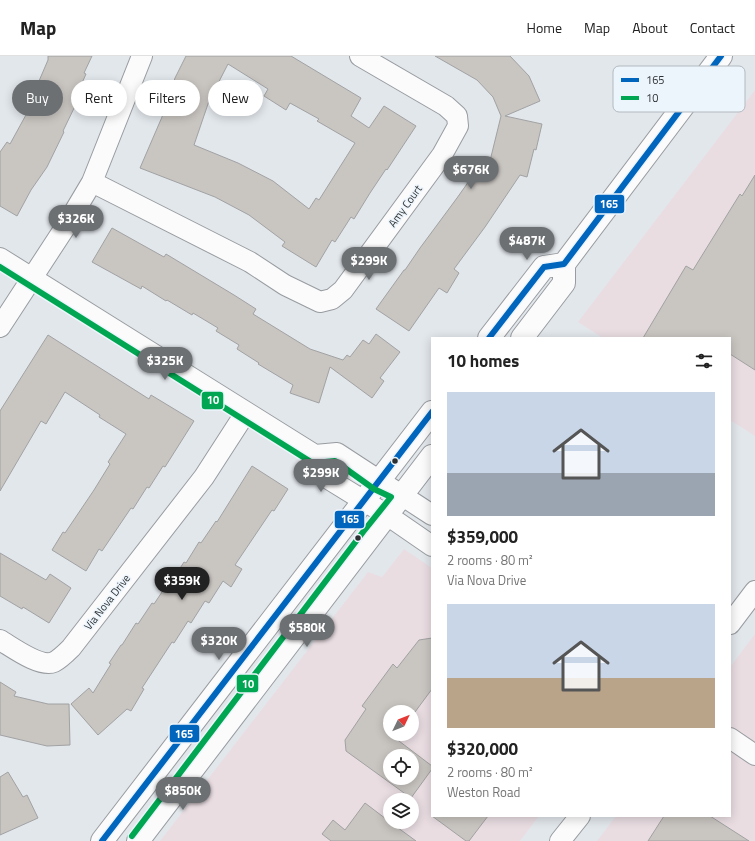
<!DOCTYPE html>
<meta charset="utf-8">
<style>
body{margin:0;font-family:"Titillium Web",sans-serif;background:#f2f2f2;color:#222;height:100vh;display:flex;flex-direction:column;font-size:15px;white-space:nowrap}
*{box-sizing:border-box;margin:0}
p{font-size:13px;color:#767676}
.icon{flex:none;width:22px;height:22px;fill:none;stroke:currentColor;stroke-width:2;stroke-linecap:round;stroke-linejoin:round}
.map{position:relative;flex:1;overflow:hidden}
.side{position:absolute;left:431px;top:281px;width:300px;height:480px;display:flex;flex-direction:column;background:#fff;border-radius:0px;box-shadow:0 2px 10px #0003}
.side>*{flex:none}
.guide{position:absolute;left:12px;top:24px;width:359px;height:36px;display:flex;gap:8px}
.needle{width:26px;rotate:47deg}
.buttons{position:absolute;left:383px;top:649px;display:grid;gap:8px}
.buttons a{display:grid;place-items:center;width:36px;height:36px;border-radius:50%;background:#fff;box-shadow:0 2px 10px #0003;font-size:20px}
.price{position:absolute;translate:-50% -34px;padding:0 9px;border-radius:14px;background:#6c7073;color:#fff;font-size:13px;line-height:26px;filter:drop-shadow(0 1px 2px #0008)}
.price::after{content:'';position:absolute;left:50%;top:24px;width:12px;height:9px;margin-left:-6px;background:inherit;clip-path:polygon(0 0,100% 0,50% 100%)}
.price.on{background:#222;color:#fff}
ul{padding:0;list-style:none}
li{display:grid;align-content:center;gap:8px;height:212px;padding:0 16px}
li span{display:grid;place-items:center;height:124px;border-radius:0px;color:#555}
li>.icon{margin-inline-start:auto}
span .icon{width:72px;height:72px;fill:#fffc;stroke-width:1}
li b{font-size:17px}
h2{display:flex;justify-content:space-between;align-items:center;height:48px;padding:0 16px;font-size:17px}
.pill{padding:0 14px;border-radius:18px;background:#fff;box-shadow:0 2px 10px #0003;font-size:14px;line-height:36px}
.pill.on{background:#6c7073;color:#fff}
header{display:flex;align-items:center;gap:24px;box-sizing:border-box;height:56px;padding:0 20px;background:#fff;border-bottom:1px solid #e0e0e0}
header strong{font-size:19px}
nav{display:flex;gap:22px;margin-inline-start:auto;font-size:14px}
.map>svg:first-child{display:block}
.industrial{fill:#e9dde2;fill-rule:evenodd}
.building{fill:#c9c5c1;stroke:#a1a2a3;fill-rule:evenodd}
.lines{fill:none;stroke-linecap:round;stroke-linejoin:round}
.minor-casing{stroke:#989ca0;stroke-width:22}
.major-casing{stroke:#989ca0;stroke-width:24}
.minor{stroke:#fbfbfc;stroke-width:20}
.major{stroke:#fbfbfc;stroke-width:22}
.bus-1-casing{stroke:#edf5fc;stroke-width:9}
.bus-2-casing{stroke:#edf5fc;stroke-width:9}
.bus-1{stroke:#0065bd;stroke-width:6}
.bus-2{stroke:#00a651;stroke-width:6}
.bus-dot{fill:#2d3032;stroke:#edf5fc;stroke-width:1.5}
.labels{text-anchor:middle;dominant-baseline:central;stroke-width:3;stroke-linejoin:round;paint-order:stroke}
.street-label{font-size:11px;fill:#2d3032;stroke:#edf5fc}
.key{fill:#edf5fc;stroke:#b3babf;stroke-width:1}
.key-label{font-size:11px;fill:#2d3032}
.line-badge{stroke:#edf5fc;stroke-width:1.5}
.badge-label{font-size:11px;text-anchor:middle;font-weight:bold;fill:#fff}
</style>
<header>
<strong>Map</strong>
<nav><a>Home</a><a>Map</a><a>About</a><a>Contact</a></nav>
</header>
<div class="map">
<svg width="755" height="785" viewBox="0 0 755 785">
<rect width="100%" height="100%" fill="#e2e7ec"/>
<path class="industrial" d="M755,34V380L730,364V282H603L578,266Z
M404,493L432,512V760H539L520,785H160L368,516L382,521ZM390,656H412V678H390ZM390,700H412V722H390ZM390,744H412V766H390Z
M755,578V785H597L616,760H730V611Z"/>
<path class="building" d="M48,0H92L84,17L86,18L74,45L77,46L63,75L64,76L47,111L31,134L17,160L0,150V96L7,86L10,88L27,57L42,26L39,25L48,4Z
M186,0H291L361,42L351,60L369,72L384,50L416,70L387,114L386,113L370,137L354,163L351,161L335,186L332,184L316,211L282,190L285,186L249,159L215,141L140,112L162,61L175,22ZM228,8L268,33L264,40L286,54L290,47L319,63L317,65L355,87L319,144L316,142L309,153L273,125L238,107L194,89L209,45Z
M435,0H510L529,20L540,45L505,60L542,68L536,94L534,93L527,121L520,119L485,171L454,213L459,217L447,237L439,232L409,275L376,253L404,214H405L420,192L457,142L481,108L488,113L501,60L493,41L477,24Z
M755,119V314L730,298V282H643L686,210L693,214L740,138L742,140Z
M112,172L164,201L166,198L234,239L256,253L253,258L310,293L343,304L347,299L350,301L363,284L369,288L376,278L400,296L380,322L384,325L372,342L330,311L319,347L290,337L293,329L258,308L259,307L237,293L239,289L216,275L218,272L193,257L192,259L167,244L166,245L142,230L141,233L92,206Z
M48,279L149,343L151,339L194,365L165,411L163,410L149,432L147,431L133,453L131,452L102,495L99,493L86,515L52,494L63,476L65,477L94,434L110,408L108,406L126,378L99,361L100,359L65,336L46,368L41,365L0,435V355Z
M252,410L288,433L274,455L272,454L235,509L242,513L231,531L223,525L209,547L205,545L191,567L188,565L174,587L172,586L142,632L144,633L131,655L127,653L98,679L71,648L89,632L93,637L111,608L109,607L121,589H122L136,567L138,568L152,547L154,548L168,527L170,528L184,506L186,507L199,486L201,487L216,465L217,466Z
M0,497L46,524L50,518L71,532L49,567L23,551L22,553L0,540Z
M432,582V633L415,656H390V678H398L395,682L432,710V713L411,742L346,695L345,684L366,653L362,650L393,608L397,612L419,584ZM390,700H412V722H390Z
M0,626L16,636L14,640L48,648H69L70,689L47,690L0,679Z
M8,716L23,741L27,739L38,762L0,779V721Z
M365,747L390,766L416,785H331L322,778L333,764L345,774Z
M432,760H488L469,785H466Z
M664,760H710L749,785H648Z"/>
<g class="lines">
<defs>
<path id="minor" d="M92,126L250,206L285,229L320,246L332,243L343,234L442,99L458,70L457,60L446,50L360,0
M0,202L315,399L337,397L432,459
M0,271L64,173L92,126L142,0
M315,399L322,419L387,459L432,490
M730,568L755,535
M0,584C12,591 40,612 54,606C60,603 66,597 71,592L204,421L246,356
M730,682L755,699
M560,785L580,760"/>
<path id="major" d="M489,282L544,211L564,208
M522,282L564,227V208L721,0
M102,785L432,356
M138,785L432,400"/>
</defs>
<use href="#minor" class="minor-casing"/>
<use href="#major" class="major-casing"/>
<use href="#minor" class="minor"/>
<use href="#major" class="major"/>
<defs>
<path id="bus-1" d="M489,282L544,211L564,208L721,0
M102,785L432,356"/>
<path id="bus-2" d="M0,211L311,406L315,407L335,405L374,433L391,441L363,476L132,780"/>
</defs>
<use href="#bus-1" class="bus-1-casing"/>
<use href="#bus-2" class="bus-2-casing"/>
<use href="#bus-1" class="bus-1"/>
<use href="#bus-2" class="bus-2"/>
</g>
<g class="bus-dot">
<circle cx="395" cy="405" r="3.5"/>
<circle cx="358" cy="482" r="3.5"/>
</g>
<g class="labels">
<g class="street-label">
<text transform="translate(405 150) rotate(-54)">Amy Court</text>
<text transform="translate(107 546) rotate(-52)">Via Nova Drive</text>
</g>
</g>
<rect x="613" y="10" width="132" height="46" rx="6" class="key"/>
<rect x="621" y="22" width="18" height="4" fill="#0065bd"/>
<rect x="621" y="40" width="18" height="4" fill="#00a651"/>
<g class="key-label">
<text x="646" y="28">165</text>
<text x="646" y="46">10</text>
</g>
<g class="line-badge">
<rect x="594" y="138" width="31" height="20" rx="4" fill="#0065bd"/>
<rect x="201" y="335" width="23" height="19" rx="4" fill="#00a651"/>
<rect x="334" y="454" width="31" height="19" rx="4" fill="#0065bd"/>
<rect x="236" y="618" width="23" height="19" rx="4" fill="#00a651"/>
<rect x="169" y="668" width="31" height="19" rx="4" fill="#0065bd"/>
</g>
<g class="badge-label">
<text x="609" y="152">165</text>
<text x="213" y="348">10</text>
<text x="350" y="467">165</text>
<text x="248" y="632">10</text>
<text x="184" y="682">165</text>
</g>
</svg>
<div class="buttons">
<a><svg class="needle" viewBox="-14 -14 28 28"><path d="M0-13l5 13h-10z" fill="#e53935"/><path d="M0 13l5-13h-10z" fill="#767676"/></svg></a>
<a><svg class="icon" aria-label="locate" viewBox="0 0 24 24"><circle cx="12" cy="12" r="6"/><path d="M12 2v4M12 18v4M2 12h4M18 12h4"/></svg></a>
<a><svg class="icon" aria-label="layers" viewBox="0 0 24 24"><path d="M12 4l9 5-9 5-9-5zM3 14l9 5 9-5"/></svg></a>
</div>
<b class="price" style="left:471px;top:134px">$676K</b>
<b class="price" style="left:76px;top:183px">$326K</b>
<b class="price" style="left:527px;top:205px">$487K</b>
<b class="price" style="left:369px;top:225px">$299K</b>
<b class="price" style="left:165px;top:325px">$325K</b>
<b class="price" style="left:321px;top:437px">$299K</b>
<b class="price on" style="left:182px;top:545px">$359K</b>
<b class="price" style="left:307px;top:592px">$580K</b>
<b class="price" style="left:219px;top:605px">$320K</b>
<b class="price" style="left:183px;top:755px">$850K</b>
<div class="guide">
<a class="pill on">Buy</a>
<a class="pill">Rent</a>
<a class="pill">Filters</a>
<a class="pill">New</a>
</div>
<section class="side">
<h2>10 homes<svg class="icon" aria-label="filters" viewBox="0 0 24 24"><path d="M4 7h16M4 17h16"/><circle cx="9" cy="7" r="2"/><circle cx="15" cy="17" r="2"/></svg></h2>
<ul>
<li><span style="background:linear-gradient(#c9d6e8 65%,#9aa5b1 0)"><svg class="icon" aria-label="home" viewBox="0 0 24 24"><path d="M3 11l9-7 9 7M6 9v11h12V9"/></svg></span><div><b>$359,000</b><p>2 rooms · 80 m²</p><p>Via Nova Drive</p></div></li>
<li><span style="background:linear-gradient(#c9d6e8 60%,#b9a48a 0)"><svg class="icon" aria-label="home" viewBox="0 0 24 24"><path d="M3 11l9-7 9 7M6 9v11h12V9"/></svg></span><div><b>$320,000</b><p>2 rooms · 80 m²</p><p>Weston Road</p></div></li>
</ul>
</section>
</div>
